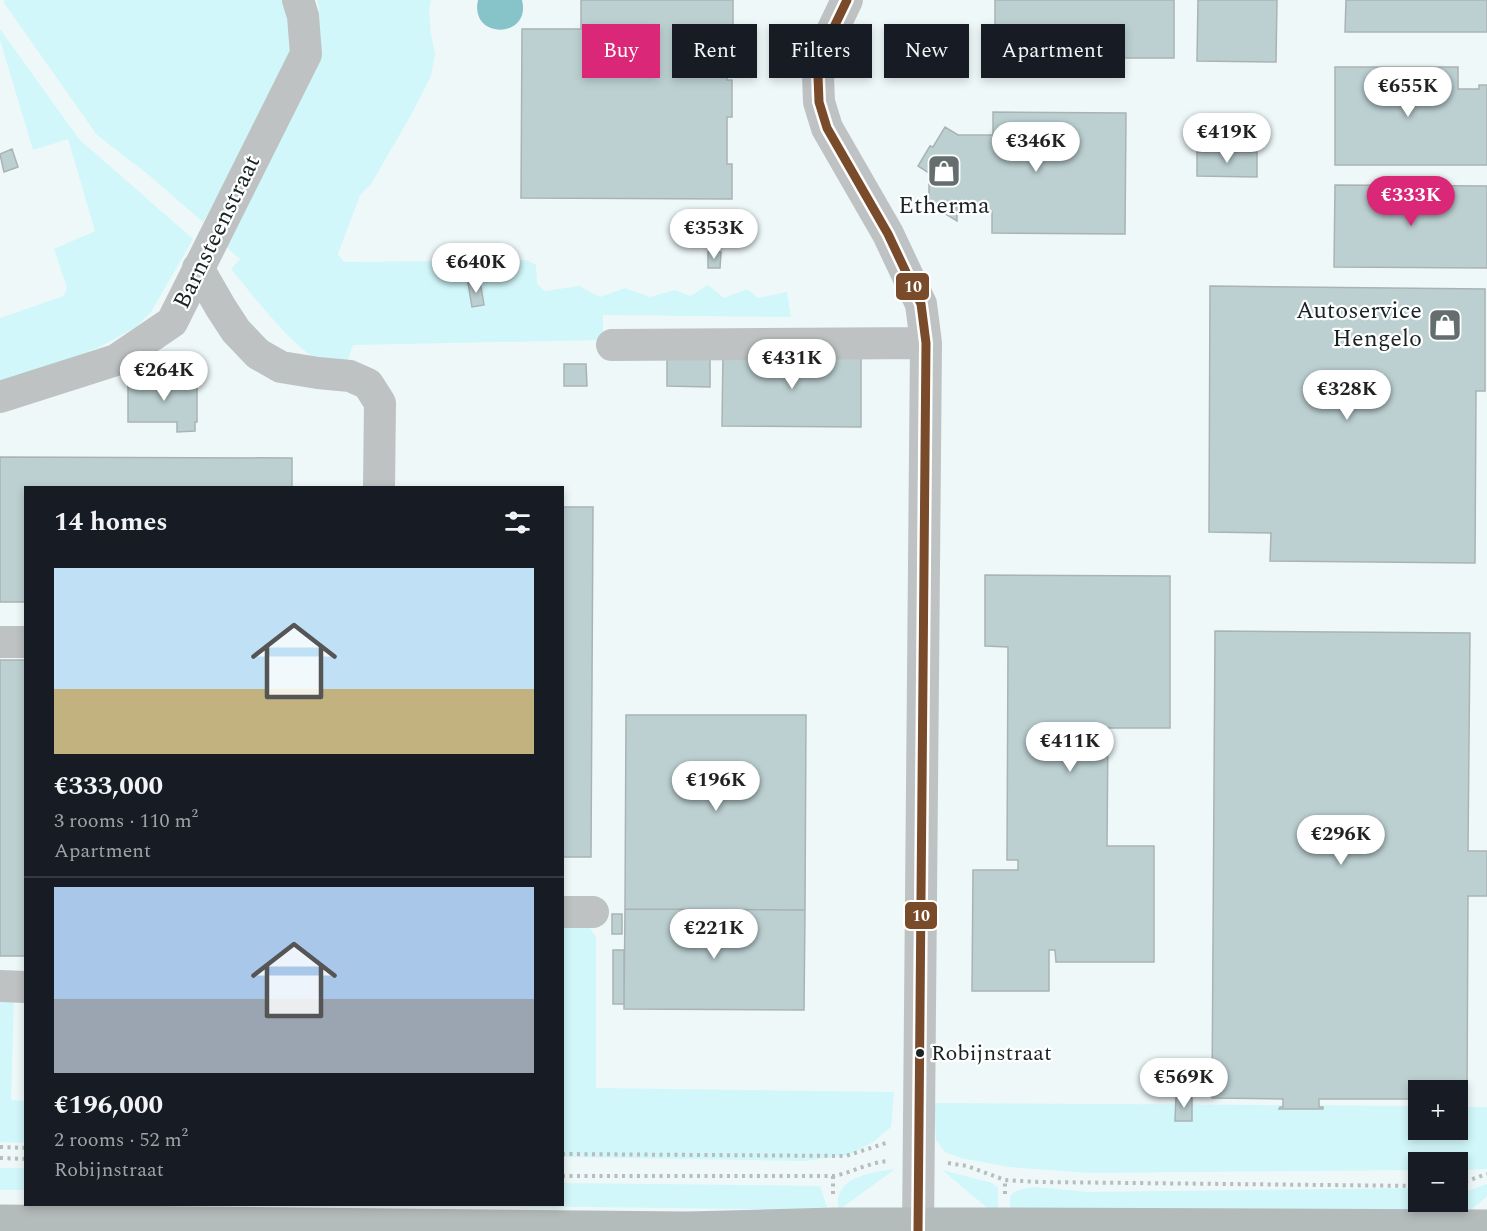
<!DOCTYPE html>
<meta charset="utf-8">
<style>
body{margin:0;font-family:Spectral,serif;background:#20242c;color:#f1f3f6;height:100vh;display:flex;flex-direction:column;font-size:22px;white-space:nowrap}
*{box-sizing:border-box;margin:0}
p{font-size:20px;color:#9ea1a6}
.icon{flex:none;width:33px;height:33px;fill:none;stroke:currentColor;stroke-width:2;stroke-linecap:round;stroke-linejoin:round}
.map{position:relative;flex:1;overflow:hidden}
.side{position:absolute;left:24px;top:486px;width:540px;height:720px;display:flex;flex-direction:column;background:#171b24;border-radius:0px;box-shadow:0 3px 9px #0003}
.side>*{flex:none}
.hud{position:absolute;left:582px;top:24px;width:570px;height:54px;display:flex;gap:12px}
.tools{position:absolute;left:1408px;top:1080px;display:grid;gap:12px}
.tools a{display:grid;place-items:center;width:60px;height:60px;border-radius:0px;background:#171b24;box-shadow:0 3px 9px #0003;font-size:30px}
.price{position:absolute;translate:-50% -51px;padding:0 14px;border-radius:21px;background:#fff;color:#222;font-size:20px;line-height:39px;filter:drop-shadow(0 2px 3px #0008)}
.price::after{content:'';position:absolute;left:50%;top:36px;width:18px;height:14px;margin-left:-9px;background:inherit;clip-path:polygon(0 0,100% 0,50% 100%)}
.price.active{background:#db2777;color:#fff}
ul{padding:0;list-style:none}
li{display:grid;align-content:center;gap:12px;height:318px;padding:0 30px}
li+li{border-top:2px solid #363941}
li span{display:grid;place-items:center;height:186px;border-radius:0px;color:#555}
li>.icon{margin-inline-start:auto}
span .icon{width:108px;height:108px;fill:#fffc;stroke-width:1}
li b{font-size:26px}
h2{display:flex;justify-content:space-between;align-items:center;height:72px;padding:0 30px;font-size:26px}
.pill{padding:0 21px;border-radius:0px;background:#171b24;box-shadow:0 3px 9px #0003;font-size:21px;line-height:54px}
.pill.active{background:#db2777;color:#fff}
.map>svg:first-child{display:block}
.green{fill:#d1f7fa}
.water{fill:#86c4c9}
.building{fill:#bcd0d2;stroke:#aab3b3;stroke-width:1.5}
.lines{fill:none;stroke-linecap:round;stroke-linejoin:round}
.path{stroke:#b7bcbd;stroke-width:4;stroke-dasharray:3 4.5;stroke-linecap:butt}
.minor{stroke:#bec2c2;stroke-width:32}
.major{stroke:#b4bbbb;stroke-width:33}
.bus-1-casing{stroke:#fff;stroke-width:14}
.bus-1{stroke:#7a4b2a;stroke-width:9}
.bus-dot{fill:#1a2324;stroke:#fff;stroke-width:2}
.labels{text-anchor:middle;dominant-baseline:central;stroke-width:4.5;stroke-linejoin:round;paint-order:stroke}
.bus-label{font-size:22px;fill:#1a2324;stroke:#fff;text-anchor:start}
.poi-label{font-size:24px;fill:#1a2324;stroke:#fff}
.street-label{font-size:24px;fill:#1a2324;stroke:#fff}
.line-badge{stroke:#fff;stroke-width:2}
.badge-label{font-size:16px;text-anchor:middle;font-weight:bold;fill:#fff}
</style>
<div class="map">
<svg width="1487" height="1231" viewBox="0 0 1487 1231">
<rect width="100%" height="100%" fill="#eef8f9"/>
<path class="green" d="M5,0H293L302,45L203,222L150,176L97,135L4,3Z
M317,0H431L429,12L431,34L435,54L431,76L411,115L371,184L360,195L338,254L344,262L527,260L536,265L537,284L545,291L579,286L600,297L625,288L650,297L675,290L690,296L708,285L724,298L747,289L758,298L787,292L791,317L603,315V340L353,345L346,365C337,364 326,364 318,360C289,344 253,295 231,269L240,259L213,235L315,43L319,8Z
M0,29L79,139L193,239L151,312L136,327L98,348L0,384V318L64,296L67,288L54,249L95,231L68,139L33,150L0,40Z
M563,927L590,928L596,937V1088L894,1092L891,1127L873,1142L849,1155L804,1161L563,1157Z
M0,1001H14L11,1100L25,1101V1143L0,1142Z
M934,1103L1419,1106V1130H1458V1107H1487V1169L1458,1170V1162H1419V1170L1088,1173L1009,1167L961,1158L945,1152L936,1140Z
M0,1168H25V1190H0Z
M895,1169L839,1210C831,1178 871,1172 895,1169Z
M942,1170L992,1183L998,1188V1211L992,1212Z
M563,1183L820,1186L828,1210L430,1205L562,1204Z
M1487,1184V1196L1460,1220L1453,1218C1454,1197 1467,1190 1487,1184Z
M1035,1187L1088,1192L1419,1188V1202H1445L1443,1212H1012C1004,1191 1018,1189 1035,1187Z"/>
<path class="water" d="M478,0H522C532,39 469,40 478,0Z"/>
<path class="building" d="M581,0H733V33H728L727,80H732V117H727V164H732V199L521,198L522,29H581Z
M995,0H1174V58H995Z
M1198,0H1277L1276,62L1197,61Z
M1346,0H1487V32H1345Z
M1335,67H1458V89H1479V85H1487V165H1335Z
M993,112L1126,113L1125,234L992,233V212H969V204H957V221L929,204V173L918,166L930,146L933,147L945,127L958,135H993Z
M12,149L18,167L4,172L0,154Z
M1197,152H1257V177L1197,176Z
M1335,185L1487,186V268L1334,267Z
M708,252H721L720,268H708Z
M480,281L484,305L472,307L468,283Z
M1210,286L1485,289V391H1476L1475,563L1270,561L1271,533L1209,532Z
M667,353H710V387L667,386Z
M723,353L861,354V427L722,426Z
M564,364H586L587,386H564Z
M128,378L197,379V422H195V431L177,432V422H128Z
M0,457L292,458V488H26V602H0Z
M562,507H593L591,857H562Z
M985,575L1170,576V728H1108L1107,846H1154V962H1056L1055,950H1049V991H972L973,870H1018V860H1007L1008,647L985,646Z
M1215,631L1470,633L1468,851H1487V896H1468L1467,1100H1458V1090H1419V1099H1319V1107H1323V1109H1279L1280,1107H1283V1099L1212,1098Z
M0,660H26V956H0Z
M626,715H806L805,910L625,909Z
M625,909L805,910L804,1010L624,1009Z
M612,914H622V934H612Z
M613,950H624V1004H613Z
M1175,1073H1186V1090H1175Z
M1176,1097L1192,1098V1121H1175Z"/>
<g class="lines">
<path class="path" d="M0,1147L26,1148
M562,1154L846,1156L889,1142
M0,1158L26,1159
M948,1163L967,1166L1005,1180L1038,1182L1419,1186
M562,1176H833C852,1173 869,1162 889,1161
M833,1176V1194
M1458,1184L1487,1174
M1005,1194V1180"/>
<path class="minor" d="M847,0L821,54L818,76L819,102L827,128L888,234L921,304L926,343L918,1231
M198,268L221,308L236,331L258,354L281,367L318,373L350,376L368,384L380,403L379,488
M612,345L926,343
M0,397L116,360L172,322L306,54L303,16L298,0
M0,642H26
M562,912H593
M0,986L26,987"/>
<path class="major" d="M0,1221L688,1228L834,1224H1004L1487,1226"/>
<defs>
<path id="bus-1" d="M847,0L821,54L818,76L819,102L827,128L888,234L921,304L926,343L918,1231"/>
</defs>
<use href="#bus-1" class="bus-1-casing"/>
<use href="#bus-1" class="bus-1"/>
</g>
<defs>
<symbol id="shop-square" viewBox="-11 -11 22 22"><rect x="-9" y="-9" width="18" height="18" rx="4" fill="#646e6f" stroke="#fff"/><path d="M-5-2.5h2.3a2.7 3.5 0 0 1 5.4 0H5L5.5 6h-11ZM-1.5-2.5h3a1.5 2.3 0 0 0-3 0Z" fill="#fff"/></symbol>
</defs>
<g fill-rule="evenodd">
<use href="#shop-square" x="925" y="152" width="38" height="38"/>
<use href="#shop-square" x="1426" y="306" width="38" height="38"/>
</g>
<circle class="bus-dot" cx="920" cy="1053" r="5"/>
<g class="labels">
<g class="bus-label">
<text x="931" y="1053">Robijnstraat</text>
</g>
<g class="poi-label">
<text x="944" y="206">Etherma</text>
<text x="1422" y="311" text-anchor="end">Autoservice<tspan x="1422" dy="28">Hengelo</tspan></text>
</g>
<g class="street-label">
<text transform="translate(217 232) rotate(-64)">Barnsteenstraat</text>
</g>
</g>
<g class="line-badge">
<rect x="895" y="272" width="35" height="29" rx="6" fill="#7a4b2a"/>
<rect x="904" y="901" width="34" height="29" rx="6" fill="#7a4b2a"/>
</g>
<g class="badge-label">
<text x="913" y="292">10</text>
<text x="921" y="921">10</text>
</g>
</svg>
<div class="tools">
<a>+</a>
<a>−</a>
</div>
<b class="price" style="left:1408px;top:118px">€655K</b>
<b class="price" style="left:1227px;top:164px">€419K</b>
<b class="price" style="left:1036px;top:173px">€346K</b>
<b class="price active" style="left:1411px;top:227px">€333K</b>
<b class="price" style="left:714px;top:260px">€353K</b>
<b class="price" style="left:476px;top:294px">€640K</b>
<b class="price" style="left:792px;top:390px">€431K</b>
<b class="price" style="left:164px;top:402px">€264K</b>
<b class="price" style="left:1347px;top:421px">€328K</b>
<b class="price" style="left:1070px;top:773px">€411K</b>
<b class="price" style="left:716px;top:812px">€196K</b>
<b class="price" style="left:1341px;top:866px">€296K</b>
<b class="price" style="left:714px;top:960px">€221K</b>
<b class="price" style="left:1184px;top:1109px">€569K</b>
<div class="hud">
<a class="pill active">Buy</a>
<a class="pill">Rent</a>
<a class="pill">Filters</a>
<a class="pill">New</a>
<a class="pill">Apartment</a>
</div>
<section class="side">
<h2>14 homes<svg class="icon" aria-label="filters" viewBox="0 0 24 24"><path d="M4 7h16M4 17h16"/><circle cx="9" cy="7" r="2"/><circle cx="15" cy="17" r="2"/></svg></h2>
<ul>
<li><span style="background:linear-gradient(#bfe0f5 65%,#c2b280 0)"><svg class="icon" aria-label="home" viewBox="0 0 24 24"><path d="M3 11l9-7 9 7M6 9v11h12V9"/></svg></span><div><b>€333,000</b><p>3 rooms · 110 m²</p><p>Apartment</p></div></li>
<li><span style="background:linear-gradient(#a9c7e8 60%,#9aa5b1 0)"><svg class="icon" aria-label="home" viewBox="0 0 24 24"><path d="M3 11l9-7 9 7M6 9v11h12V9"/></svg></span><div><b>€196,000</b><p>2 rooms · 52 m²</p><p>Robijnstraat</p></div></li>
</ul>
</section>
</div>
